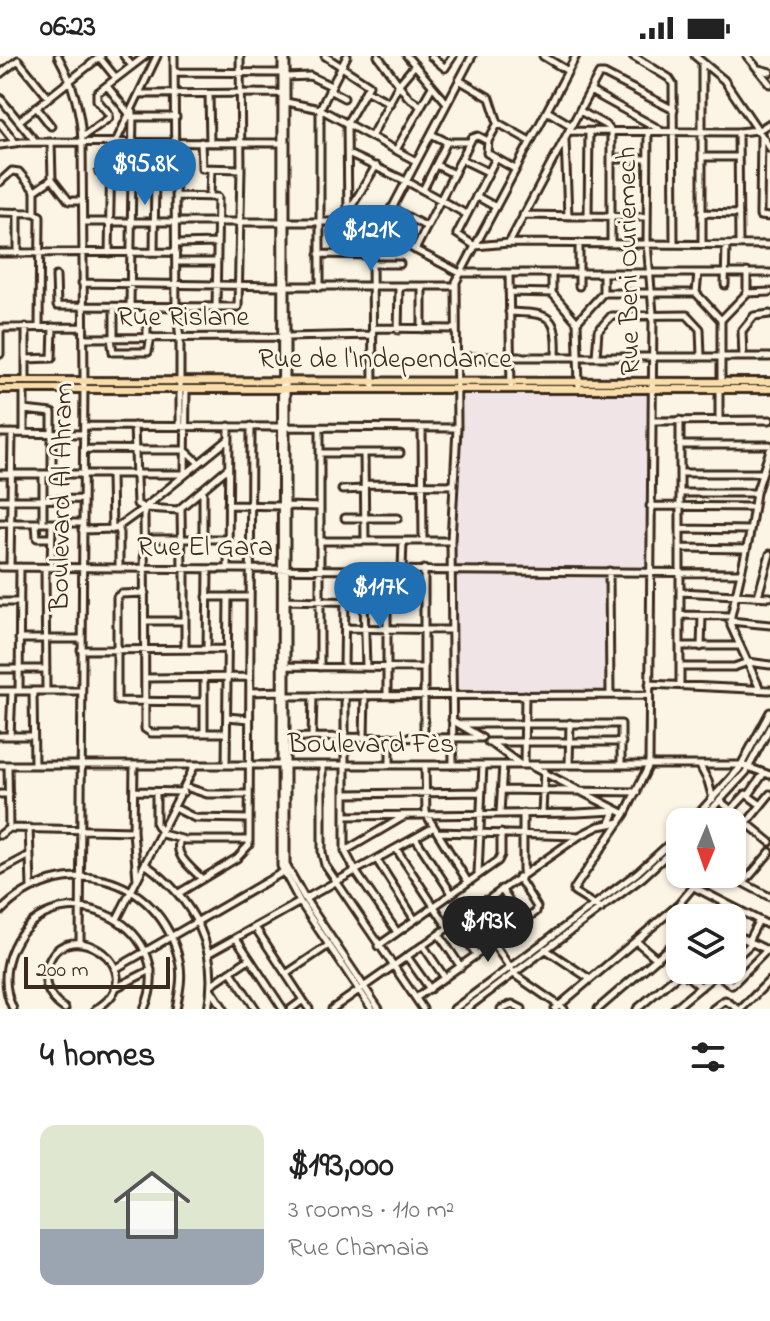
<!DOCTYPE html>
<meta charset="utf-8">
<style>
body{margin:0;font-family:"Indie Flower",sans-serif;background:#f6f6f6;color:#222;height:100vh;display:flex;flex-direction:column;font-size:30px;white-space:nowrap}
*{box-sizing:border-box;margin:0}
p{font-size:26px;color:#767676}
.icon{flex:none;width:44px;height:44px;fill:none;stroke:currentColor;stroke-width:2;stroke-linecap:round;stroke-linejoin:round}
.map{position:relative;height:953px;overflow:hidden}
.panel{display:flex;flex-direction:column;background:#fff;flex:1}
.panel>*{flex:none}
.needle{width:52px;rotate:182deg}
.buttons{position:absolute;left:666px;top:752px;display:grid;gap:16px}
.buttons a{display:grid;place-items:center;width:80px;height:80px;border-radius:16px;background:#fff;box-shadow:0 2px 6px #0004;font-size:40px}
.scale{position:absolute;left:24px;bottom:20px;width:146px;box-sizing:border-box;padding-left:8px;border:4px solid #3b2a1e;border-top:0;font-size:22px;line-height:28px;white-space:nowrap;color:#3b2a1e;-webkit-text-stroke:6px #fcf5e5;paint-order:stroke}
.price{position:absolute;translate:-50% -68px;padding:0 18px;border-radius:28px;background:#1f6fb2;color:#fff;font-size:26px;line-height:52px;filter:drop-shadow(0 2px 4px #0008)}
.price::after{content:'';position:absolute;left:50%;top:48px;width:24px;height:18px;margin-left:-12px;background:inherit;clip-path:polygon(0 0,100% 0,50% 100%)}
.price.on{background:#222;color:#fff}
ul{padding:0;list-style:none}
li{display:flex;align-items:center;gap:24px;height:200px;padding:0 40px}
li span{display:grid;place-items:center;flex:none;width:224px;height:160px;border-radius:16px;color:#555}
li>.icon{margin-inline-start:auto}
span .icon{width:96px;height:96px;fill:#fffc;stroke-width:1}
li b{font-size:34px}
h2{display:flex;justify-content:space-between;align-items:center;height:96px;padding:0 40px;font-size:34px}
.status{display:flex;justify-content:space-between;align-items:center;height:56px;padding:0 40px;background:#fff;direction:ltr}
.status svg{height:22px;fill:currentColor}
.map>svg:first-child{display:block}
.built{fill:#f1e4e6}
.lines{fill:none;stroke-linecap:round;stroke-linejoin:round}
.minor-casing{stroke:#3b2a1e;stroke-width:11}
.major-casing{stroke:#3b2a1e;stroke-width:12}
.minor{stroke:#fcf5e5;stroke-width:5}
.major{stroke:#f9ddab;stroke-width:6}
.labels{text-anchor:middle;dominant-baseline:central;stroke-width:6;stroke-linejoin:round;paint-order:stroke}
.street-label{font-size:28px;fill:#3b2a1e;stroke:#fcf5e5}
</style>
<div class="status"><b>06:23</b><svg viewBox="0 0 49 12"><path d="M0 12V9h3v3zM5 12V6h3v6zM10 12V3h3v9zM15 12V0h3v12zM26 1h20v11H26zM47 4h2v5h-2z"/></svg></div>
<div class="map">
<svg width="770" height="953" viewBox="0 0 770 953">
<rect width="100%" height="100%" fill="#fcf5e5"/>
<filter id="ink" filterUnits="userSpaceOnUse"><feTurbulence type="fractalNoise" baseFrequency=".0125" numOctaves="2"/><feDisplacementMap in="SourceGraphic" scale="16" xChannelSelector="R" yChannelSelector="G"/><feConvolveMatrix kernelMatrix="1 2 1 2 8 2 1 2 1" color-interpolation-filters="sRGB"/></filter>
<g filter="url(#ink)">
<path class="built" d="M459,337L647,339L648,513H608V639H452V513Z"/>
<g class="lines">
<defs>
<path id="minor" d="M58,0C73,27 81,55 82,86L84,325L80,887
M124,0L132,10
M157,0L111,96L99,116L175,115
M174,0L176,252L180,282V370
M282,0L281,810L300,846L372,953
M286,0V809L305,843L379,953
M325,0L369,29L347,67L348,165
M378,0L408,41L420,49
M407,0L447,47
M431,0L445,12L453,0
M543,0L568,15
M633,0L669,22L673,28L674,187
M695,0L724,24L770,92
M747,0L770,28
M99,1L116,22
M759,13L770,16
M176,16L282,17
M0,18L18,4L48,41
M286,21L310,20L331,30
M107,30L130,59
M329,34L344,42
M367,35L390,47
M590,35L659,73
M139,38L281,37
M209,38L210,87
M0,42L35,85
M286,46L320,53L416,105
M36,51L51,70
M547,55L572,70
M580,55L607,70L611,75V187
M132,61H176
M19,65L101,0
M0,67L15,86
M498,67L530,85
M569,75L738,76L759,74L770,67
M738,76L739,188
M431,78L447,86H469
M761,79L760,157V160L770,161
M82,81L109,62V58L97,44V37L145,0
M371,81L399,28L415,9
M565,84L568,160
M488,85L487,97L515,113
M51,86L52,123L69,145H82
M201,86L202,112L241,113
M0,89L22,86L282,87
M396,94L432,31
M348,98L406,125L466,158
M702,101H738
M496,102L457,178L475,190L509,187L770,189
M461,103L488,116
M611,103H647
M436,109L454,118
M0,126L12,115L19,116L35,135V157
M423,134L447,86
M35,135L52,123
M176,140L218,141L216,252
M210,140L211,113
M476,140L496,151
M391,152L427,171
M350,153L376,110
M0,156L35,157L40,160L39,271
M701,157L739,158
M523,159L646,161
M588,160L589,76
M83,166H354L379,175L460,217H770
M509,187L599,18H604L674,54
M579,187V230
M176,188L217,187
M702,188V6
M415,194L472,82L478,80L488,85L498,67L490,42L459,24
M154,196L155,116
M0,197L176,196
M18,197V156
M109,197L111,97
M319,198L373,199
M176,206H217
M373,208H400
M509,217L511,333
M552,217V237L577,266L603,237V217
M698,217L696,237L721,264L747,237V216
M56,220L57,250L238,251L241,113L240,0
M82,227L282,230
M725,229L726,189
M287,230H455
M320,231V53L347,0
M509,236L552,237
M603,237H696
M747,237L770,236
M130,251L133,56
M509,256C547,258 558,256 556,300
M721,264V326
M577,266L579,329
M26,271V325
M0,272L84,271
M373,272L455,273
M422,273V231
M398,274L399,232
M147,281V251
M287,281L373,279
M84,282L282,281
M111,282L113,296H148L151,281
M114,282V251
M0,298V272
M456,301H770
M596,301L598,275L611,260L687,259L700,273L701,300
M743,301L742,275L754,260L770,258
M26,303L52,302L53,271
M373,333L372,204L376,183L472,0
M24,354L52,357V419
M680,364V628
M719,364V333
M652,365L770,364
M84,370L282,371
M134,370L137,448L144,452L145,673L151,677H226
M286,371L457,372
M422,372L423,485
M0,377L84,378
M24,377V333
M679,389H770
M84,393L185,394L199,407
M320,397H400
M364,397L365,485
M680,417H762
M0,418H185L186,333
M111,419L112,474
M364,428L453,429
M342,434L364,433
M203,435V482
M680,437H756
M0,444L83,443
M228,449L282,450
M286,450L320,451
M650,450L754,451
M145,452L178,454L228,412
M181,453L182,513
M345,462H398
M0,467H83
M36,467L37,482H51
M43,467V418
M119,469V512
M680,473L750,474
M82,474L115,473L144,452L229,383
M145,483H228
M320,485H451
M680,492L746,493
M0,511L739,517
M10,511L12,377
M45,512L46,635
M51,512L52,467
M228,513L229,370
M402,513L403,485
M609,515L610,638
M681,536L770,541
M145,537L121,538L117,541V645L204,646
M758,540L770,498
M207,541H250
M286,544L364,546L366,611
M0,546H20
M681,559L731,560
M145,565H185
M730,565L770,569
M345,572L452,574
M19,583H81
M681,590H740
M701,591L702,560
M185,592V512
M207,593L208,513
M81,594L227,593
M286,610L424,612
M320,611V371
M344,611L345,544
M681,611H734L748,606L770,609
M0,613H46
M204,621V676
M145,622L250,621
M649,628L770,634
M759,631L731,570V560L749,482L756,437L770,394
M0,635H81
M19,635L20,511
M33,635L34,709
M250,636L282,635
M387,639V513
M286,640L649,639
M345,640V795L356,816L397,876
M227,661L249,663
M452,664L479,680
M459,668H621V709
M0,680H33
M10,680L12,635
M287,681L482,682
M312,681L313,640
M364,681L365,639
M390,681V709
M424,681V513
M488,686H622
M491,687L521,709
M0,709H742L770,719
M8,709L9,772
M134,709L133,775L137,823
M226,709L228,541
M322,709V797L325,809L423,953
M425,709L426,758L468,826
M453,709L451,485L457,372L456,226L576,0
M524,709L525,639
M569,709L570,667
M700,710L708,725L713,743
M533,711L625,758
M186,731L207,738H248
M501,734L637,736
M134,735L184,736
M156,736V768L162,778L185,784H249
M0,738H9
M345,738L481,736
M749,739L764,717
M720,745L770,786
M175,752L195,762L249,763
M500,757L503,709
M542,757L544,715
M345,760L577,757L615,755L610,767
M691,766L739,713L770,656
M700,766L746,716L770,671
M720,766L746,738L761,749
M29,772L31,831
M437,776L579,780
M0,779L9,772L133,775
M180,783C173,800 191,811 202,823
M416,783L452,838
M732,785L770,738
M397,794L449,873
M345,795L403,761
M377,804L415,864
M145,808C194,843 220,893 208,953
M0,815L30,799
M478,817L483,709
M523,817V757
M726,818L770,841
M744,827L770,796
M694,831L770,870
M501,833L523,866
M179,837L237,802L249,789L251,370
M305,843L434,771
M486,844L507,877
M678,849L703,862
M601,853L574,836V833L625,758L649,709L653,257L647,187L648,75
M471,855L515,919L564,953
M0,856C60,794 159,817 179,904C183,920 179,937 176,953
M117,863L195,709
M456,868L476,898
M255,871L309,953
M732,877L767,894
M440,880L461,911
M236,882L283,953
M636,885L656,902
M748,885L759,864
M378,890L498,805L501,799V777
M424,891L445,922
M545,893L590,923
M209,897L300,846
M408,902L430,933
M732,905L752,887
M115,913L283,816
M681,915L701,931
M231,916L256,953
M286,918L329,889
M717,918L732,929L767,894
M212,928L249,903
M115,932L151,914
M212,935L224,953
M416,942L536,856L537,851L518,821
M13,953C5,936 4,917 10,899C44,805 184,866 144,953
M65,953C52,945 44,932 46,917C57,848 161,914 96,953
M291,953L303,944
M332,953L579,780L599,770L620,766
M454,953L637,817L680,778
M466,953L643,821L680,787
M501,953L512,948L522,953
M555,953L678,849L704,818
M598,953L680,882
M637,953L683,914
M674,953L721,914
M713,953L725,944L738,953
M741,953L770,924"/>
<path id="major" d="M0,325L770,326
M0,333H770"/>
</defs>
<use href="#minor" class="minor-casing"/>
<use href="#major" class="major-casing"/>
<use href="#minor" class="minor"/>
<use href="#major" class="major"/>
</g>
</g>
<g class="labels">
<g class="street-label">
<text transform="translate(630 205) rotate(-91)">Rue Beni Ouriemech</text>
<text x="183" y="262">Rue Rislane</text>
<text x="385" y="304">Rue de l'Independance</text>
<text transform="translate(63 441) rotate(-89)">Boulevard Al Ahram</text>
<text x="205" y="492">Rue El Gara</text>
<text x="371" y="689">Boulevard Fès</text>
</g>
</g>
</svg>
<div class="buttons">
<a><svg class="needle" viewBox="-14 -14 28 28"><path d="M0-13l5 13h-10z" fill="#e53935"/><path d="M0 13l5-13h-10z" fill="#767676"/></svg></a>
<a><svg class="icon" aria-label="layers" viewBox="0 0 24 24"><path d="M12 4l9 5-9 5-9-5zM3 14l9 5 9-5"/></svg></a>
</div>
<div class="scale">200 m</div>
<b class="price" style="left:145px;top:151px">$95.8K</b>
<b class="price" style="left:371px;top:217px">$121K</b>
<b class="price" style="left:380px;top:574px">$117K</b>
<b class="price on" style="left:488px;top:908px">$193K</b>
</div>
<section class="panel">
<h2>4 homes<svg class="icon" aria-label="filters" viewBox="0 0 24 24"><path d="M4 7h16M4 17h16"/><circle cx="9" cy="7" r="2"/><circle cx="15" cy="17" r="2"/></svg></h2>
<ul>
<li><span style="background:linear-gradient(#dfe7d0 65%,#9aa5b1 0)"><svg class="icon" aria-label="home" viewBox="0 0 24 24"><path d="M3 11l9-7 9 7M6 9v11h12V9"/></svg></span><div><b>$193,000</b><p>3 rooms · 110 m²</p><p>Rue Chamaia</p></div></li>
</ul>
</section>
